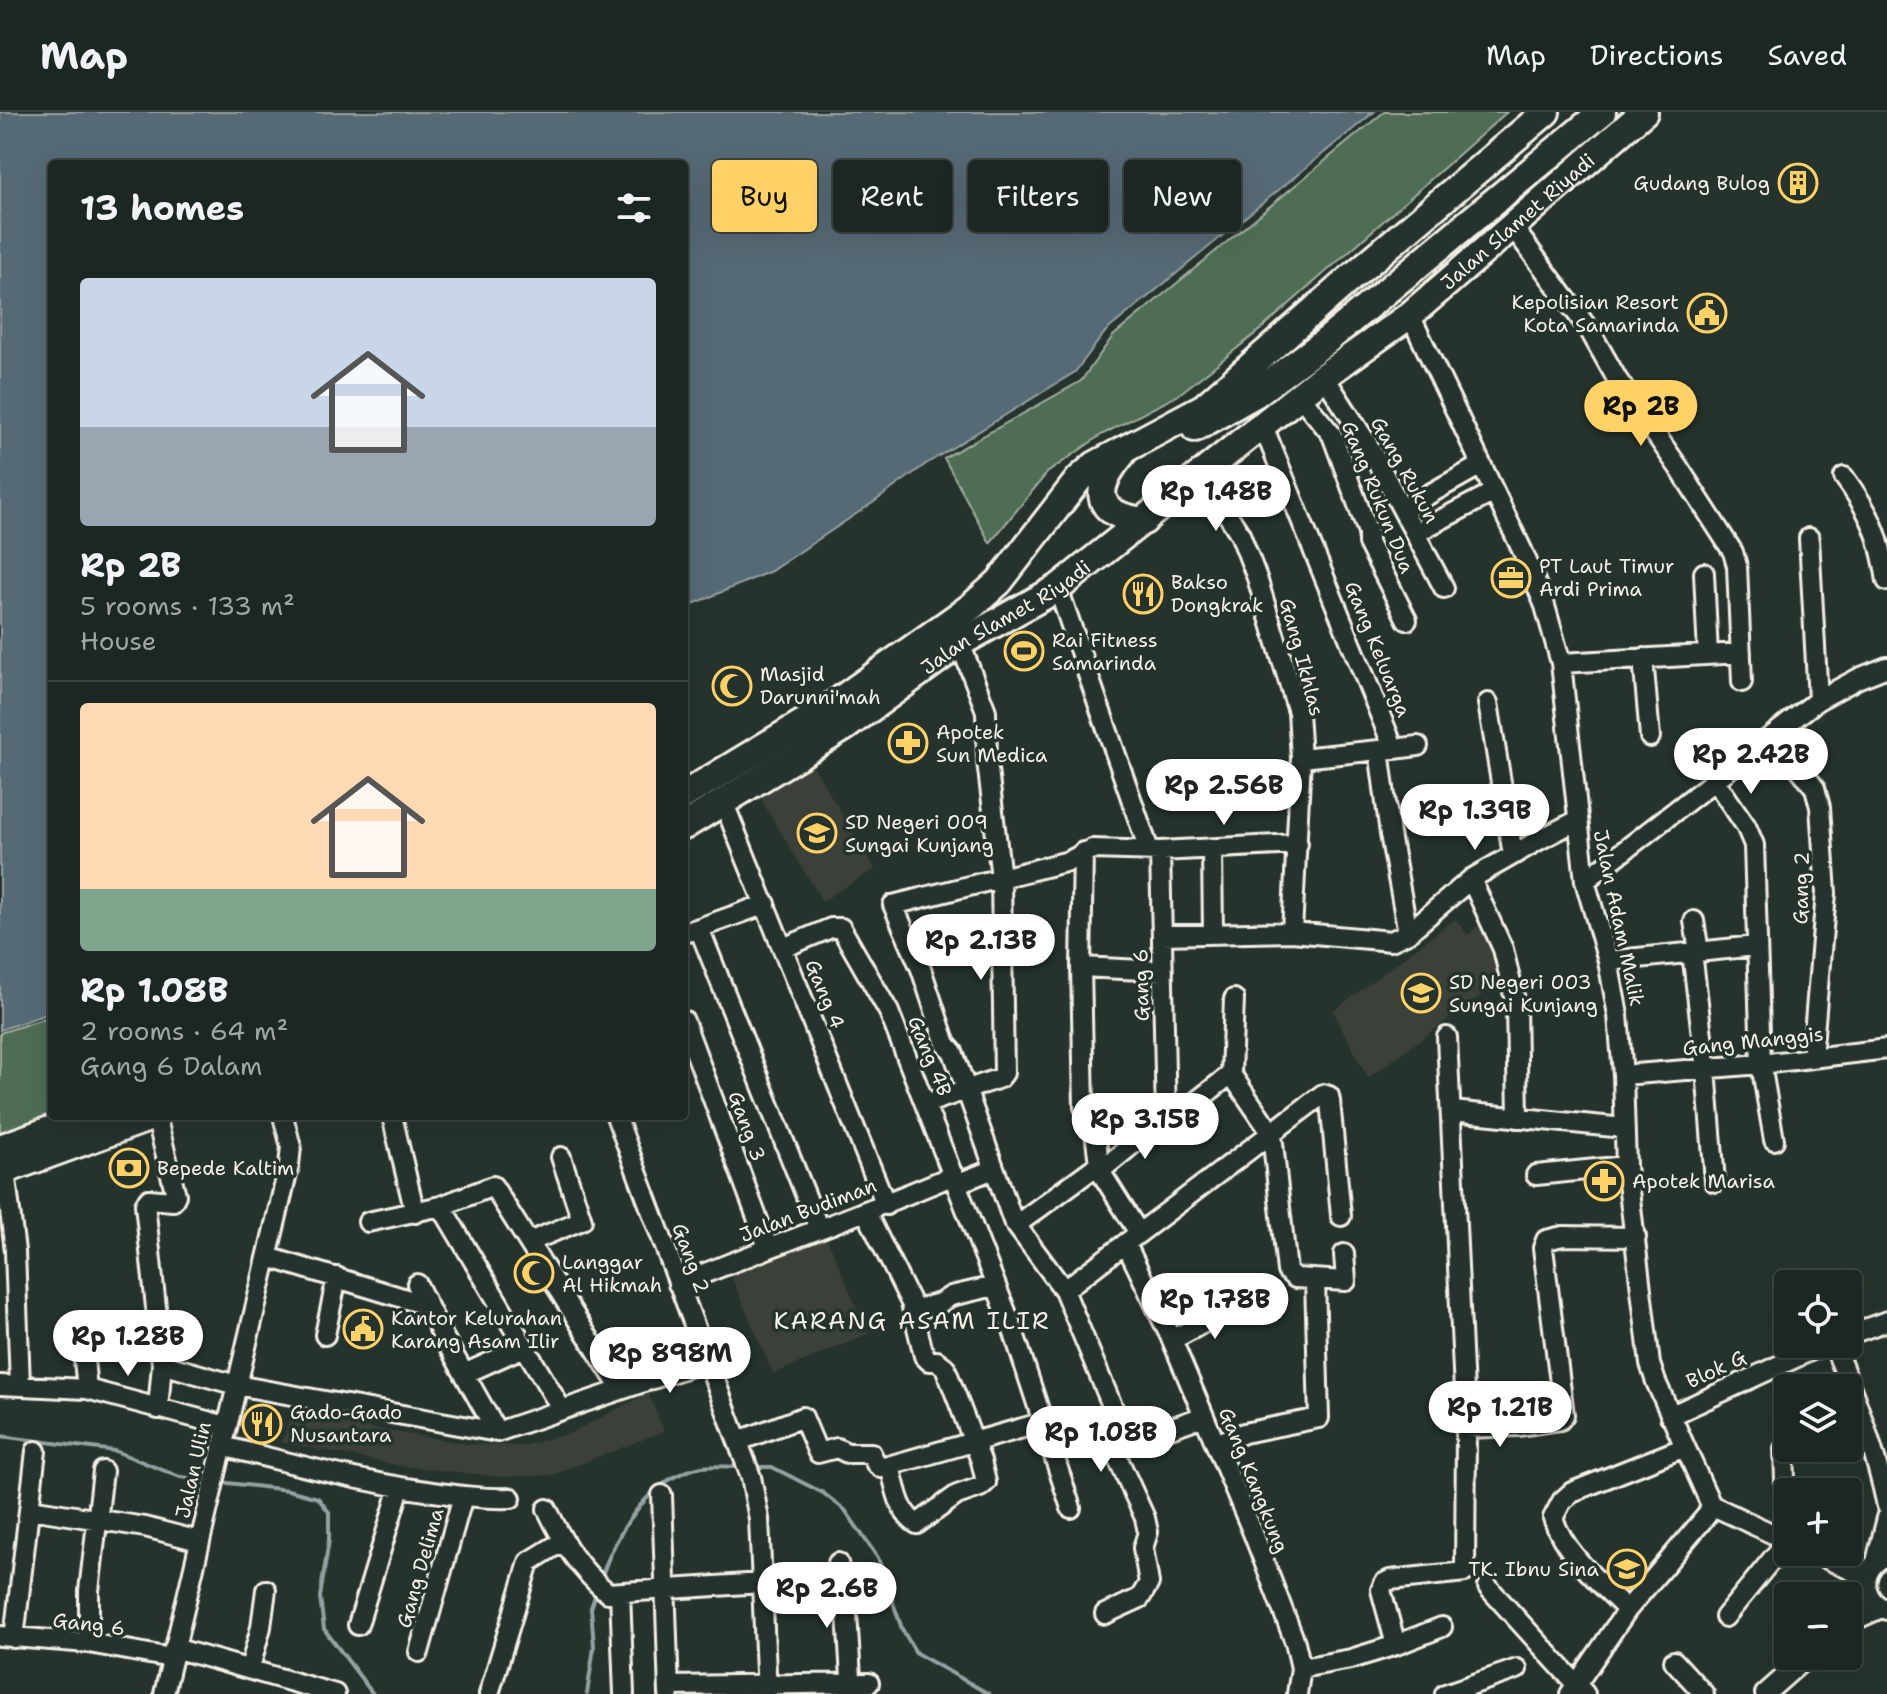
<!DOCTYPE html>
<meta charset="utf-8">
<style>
body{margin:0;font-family:"Shantell Sans",sans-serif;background:#29322f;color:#f1f3f6;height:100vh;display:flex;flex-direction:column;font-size:30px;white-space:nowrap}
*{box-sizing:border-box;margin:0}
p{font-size:26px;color:#a0a5a5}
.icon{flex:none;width:44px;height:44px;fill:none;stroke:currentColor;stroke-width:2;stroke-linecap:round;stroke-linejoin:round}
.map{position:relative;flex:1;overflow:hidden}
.side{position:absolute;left:48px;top:48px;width:640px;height:960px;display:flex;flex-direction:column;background:#1c2622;border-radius:8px;box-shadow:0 8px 32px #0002,0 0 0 2px #3a4340}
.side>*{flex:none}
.hud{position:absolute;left:712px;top:48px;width:760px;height:72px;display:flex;gap:16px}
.fabs{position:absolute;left:1774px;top:1158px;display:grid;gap:16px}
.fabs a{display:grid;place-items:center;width:88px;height:88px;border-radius:8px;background:#1c2622;box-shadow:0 8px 32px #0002,0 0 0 2px #3a4340;font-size:40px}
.price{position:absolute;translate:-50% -68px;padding:0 18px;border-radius:28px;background:#fff;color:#222;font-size:26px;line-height:52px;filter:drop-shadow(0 2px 4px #0008)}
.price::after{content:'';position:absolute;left:50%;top:48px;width:24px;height:18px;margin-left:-12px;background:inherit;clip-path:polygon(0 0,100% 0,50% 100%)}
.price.current{background:#ffd166;color:#111}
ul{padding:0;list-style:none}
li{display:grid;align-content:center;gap:16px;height:424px;padding:0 32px}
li+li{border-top:2px solid #3a4340}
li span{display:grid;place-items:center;height:248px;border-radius:8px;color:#555}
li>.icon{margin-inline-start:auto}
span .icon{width:144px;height:144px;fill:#fffc;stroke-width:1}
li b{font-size:34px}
h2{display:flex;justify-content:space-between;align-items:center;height:96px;padding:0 32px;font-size:34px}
.pill{padding:0 28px;border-radius:8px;background:#1c2622;box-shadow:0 8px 32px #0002,0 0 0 2px #3a4340;font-size:28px;line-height:72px}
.pill.current{background:#ffd166;color:#111}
header{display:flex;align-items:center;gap:48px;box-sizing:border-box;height:112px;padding:0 40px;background:#1c2622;border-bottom:2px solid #3a4340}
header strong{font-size:38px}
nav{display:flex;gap:44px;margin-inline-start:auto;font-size:28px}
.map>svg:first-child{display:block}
.built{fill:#3b4139}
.green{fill:#4f6d56;stroke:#a2af9f;stroke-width:2}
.water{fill:#566b74;stroke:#95a1a2;stroke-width:2}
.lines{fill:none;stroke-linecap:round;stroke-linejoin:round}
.stream{stroke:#95a1a2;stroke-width:4}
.minor-casing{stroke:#f4f1e8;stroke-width:24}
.highway-casing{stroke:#f4f1e8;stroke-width:32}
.minor{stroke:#26332d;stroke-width:18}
.highway{stroke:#26332d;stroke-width:26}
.labels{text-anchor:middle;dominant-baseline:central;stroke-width:7;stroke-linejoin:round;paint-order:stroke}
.poi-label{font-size:20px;fill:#f4f1e8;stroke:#26332d;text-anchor:start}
.street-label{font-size:20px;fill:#f4f1e8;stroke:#26332d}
.quarter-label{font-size:24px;letter-spacing:2px;fill:#f4f1e8;stroke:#26332d}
</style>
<header>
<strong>Map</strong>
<nav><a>Map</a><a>Directions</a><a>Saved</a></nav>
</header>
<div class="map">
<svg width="1887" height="1582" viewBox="0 0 1887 1582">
<rect width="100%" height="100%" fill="#26332d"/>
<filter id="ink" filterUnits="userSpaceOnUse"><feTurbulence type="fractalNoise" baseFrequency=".0125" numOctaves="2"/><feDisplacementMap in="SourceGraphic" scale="16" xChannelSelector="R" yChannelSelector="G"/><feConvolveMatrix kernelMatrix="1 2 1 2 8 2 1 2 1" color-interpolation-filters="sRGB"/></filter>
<g filter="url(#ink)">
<path class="built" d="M811,651L875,757L822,789L759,684Z
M1455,807L1468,823L1480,812L1505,847L1506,865L1368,966L1333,899Z
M826,1124L868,1222L773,1262L731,1164Z
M648,1281L664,1319L552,1363L502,1365L401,1354L281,1330L292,1303L468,1332L522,1334L571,1321Z"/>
<path class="green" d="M1384,0H1507L1260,218L1177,284L1101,323L1047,361L990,431L944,346L1081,269L1113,224Z
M52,904V1004L0,1024V921Z"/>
<path class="water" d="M0,0H1374L1106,219L1075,260L926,352L874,390L771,459L684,496V52H52V900L0,918Z"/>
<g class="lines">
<path class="stream" d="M0,1324L115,1339L180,1365L210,1368
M753,1355H772L823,1381L845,1398L878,1446L902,1517L916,1541L989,1582
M219,1370L288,1378L318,1386L329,1400V1428L320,1485L324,1517L373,1582
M601,1466C617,1419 649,1365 702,1355C714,1353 728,1355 740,1355
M587,1582L594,1535L591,1496L597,1478"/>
<defs>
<path id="minor" d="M1512,114L1590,219L1617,267L1679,356L1733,440L1737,454L1742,570
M1410,203L1523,440L1545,494L1561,551L1585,769L1608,849L1618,903L1623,963L1626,1054L1650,1252L1656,1270L1711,1393
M1324,264L1367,331L1444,476
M1300,284L1332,323L1368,420V431L1407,508
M1263,314L1394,637L1379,638L1390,722L1408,821
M1202,362L1240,422L1257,466L1298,600L1301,646L1292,820
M1844,365C1871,402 1880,423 1887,469
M1403,397L1481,353
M1415,421L1494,380
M1809,426L1818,588
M1704,461L1708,543
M1058,476L1149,738
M1643,546L1650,625
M1561,551L1741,541
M1488,591L1513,743
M1773,623L1815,676L1820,695L1826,781L1812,945
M1394,637L1418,634
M1301,646L1379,638
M1714,667L1746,714L1754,733L1761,952L1774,1028
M723,689L886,1093
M1298,732L1160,739L1092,737L1069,749L893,793L921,857L946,932L953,940L1013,1109L1064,1178L1323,982L1329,984L1330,989L1341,1104
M1212,737L1213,822
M1160,739L1166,1006
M1083,740L1081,855L1084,995L1095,1020L1100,1059L1139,1121
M1471,767L1503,837L1516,892L1518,1006
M1585,769L1818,588L1859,566L1887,555
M1694,809L1699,840
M699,816L766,792
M684,821L699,816L819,1117
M1162,823L1292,820L1391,829L1408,821L1471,767L1539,728L1576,709
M783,836L831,816H841L889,900L1012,1215L1071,1396
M1692,840L1706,957L1715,1070
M1608,849L1756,834
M1081,855L1163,859
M684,909L768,1135
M1231,962L1272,1022L1287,1159L1295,1166L1346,1169L1344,1142
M1623,963L1761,952L1887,937
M925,992L1000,966L1004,961L1001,766L987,649L986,599L960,531
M1452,999L1624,1016
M156,1004L176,1083L173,1089L149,1087L145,1092L162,1252L158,1297
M392,1004L415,1101
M616,1004L751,1365L759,1407L767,1582
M5,1059L15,1139L20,1273
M1100,1059L1160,1010L1178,1004L1231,962L1234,887
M1536,1063L1626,1054
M956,1072L994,1057
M441,1094L562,1298
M866,1100L911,1191L924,1244L929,1249H937L945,1255L981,1349L986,1370L980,1375L957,1383L917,1412C898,1401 896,1374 890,1355
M368,1110L441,1094L493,1074L621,1277
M1016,1113L1099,1052
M529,1130L582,1108L561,1045
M1126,1132L1172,1228L1253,1421L1295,1530L1301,1556L1297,1582
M268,1145L426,1193
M417,1172L440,1219L497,1320
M678,1172C769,1135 863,1102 954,1063
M1064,1178L1128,1332
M914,1198L940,1191L951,1184L995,1174
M81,1219L87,1277
M325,1223L337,1165
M1848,1223L1887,1209
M1172,1228L1237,1193
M1833,1232C1856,1285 1875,1337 1887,1394
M162,1252L236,1273L497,1320L706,1249
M464,1262L524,1235
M0,1273L87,1277L226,1314
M1670,1304L1825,1232
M1465,1316L1518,1314L1560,1308L1564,1303L1543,1136L1546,1128L1563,1124L1636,1125
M739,1329L803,1305L818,1341L837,1336L847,1341H871L876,1352L881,1356L1044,1310
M1216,1332L1244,1321L1319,1306L1315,1168
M222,1334C290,1351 357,1369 426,1379C455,1383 482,1387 511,1386
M662,1383L669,1582
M1711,1393L1788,1429
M30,1397L145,1415L199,1429
M547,1397C564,1432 577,1455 608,1481L762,1471
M1812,1440L1866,1465
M1887,1444C1860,1454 1859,1488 1887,1498
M1876,1450L1887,1406
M838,1451L846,1485L852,1582
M1488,1475L1585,1582
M620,1481L624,1582
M1627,1498C1601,1471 1565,1443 1553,1406L1562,1389L1572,1380L1685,1335
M1105,1502L1140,1486L1149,1471L1143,1436L1148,1420L1145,1406L1114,1338L1117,1335L1204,1304
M1725,1505L1787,1429L1784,1337
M1848,1511L1881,1496
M358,1513L400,1375
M0,1524L89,1531L171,1546
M14,1526L36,1339
M89,1531V1479L103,1359
M1396,1533L1442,1515
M174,1536L335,1582
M419,1540L463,1384
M1674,1549L1704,1582
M250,1556L261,1515L266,1478
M1301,1556L1351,1547L1396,1533L1381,1478L1384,1471L1390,1468L1465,1460L1466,1321L1447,925
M669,1574L869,1571
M164,1582L289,1053L291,1035L283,1004
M489,1582L529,1450L563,1429
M1445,1582L1517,1557
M1570,1582L1627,1498L1707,1403L1711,1393
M1765,1582L1808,1544"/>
<g id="highway">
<path d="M1195,316L1255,282L1326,229L1602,0"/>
<path d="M1122,342C1092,378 1094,403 1144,409"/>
<path d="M684,683L833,593L972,494L999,470L1079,367L1095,353L1204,295L1346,170L1546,0"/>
<path id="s1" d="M684,714L845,615L960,531L1058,476L1324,264L1410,203L1644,0"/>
<path d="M0,1036L89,1004"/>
<path d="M0,1060L154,1004"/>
</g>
</defs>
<use href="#minor" class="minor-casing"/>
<use href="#highway" class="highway-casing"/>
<use href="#minor" class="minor"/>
<use href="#highway" class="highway"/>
</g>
</g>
<defs>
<symbol id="building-ring" viewBox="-11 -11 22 22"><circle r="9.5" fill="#26332d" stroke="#ffd166" stroke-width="1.5"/><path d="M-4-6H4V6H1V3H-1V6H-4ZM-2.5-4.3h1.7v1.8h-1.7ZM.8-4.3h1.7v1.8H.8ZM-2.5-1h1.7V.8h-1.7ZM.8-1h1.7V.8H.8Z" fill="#ffd166"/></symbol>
<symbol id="civic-ring" viewBox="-11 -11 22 22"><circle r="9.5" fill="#26332d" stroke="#ffd166" stroke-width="1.5"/><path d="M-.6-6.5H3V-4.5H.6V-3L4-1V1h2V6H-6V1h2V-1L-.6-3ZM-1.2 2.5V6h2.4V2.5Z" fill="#ffd166"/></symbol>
<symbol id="office-ring" viewBox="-11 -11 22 22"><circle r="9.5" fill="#26332d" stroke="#ffd166" stroke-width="1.5"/><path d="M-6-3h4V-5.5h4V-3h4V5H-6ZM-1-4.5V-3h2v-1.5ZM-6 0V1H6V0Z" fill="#ffd166"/></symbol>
<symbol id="restaurant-ring" viewBox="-11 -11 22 22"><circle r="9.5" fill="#26332d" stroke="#ffd166" stroke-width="1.5"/><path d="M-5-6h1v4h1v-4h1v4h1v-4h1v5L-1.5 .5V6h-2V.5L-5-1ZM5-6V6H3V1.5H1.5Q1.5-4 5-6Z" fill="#ffd166"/></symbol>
<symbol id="stadium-ring" viewBox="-11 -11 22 22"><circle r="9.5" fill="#26332d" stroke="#ffd166" stroke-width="1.5"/><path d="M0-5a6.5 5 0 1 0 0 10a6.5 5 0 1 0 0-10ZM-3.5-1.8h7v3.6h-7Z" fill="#ffd166"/></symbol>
<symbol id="mosque-ring" viewBox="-11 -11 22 22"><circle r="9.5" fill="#26332d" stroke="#ffd166" stroke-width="1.5"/><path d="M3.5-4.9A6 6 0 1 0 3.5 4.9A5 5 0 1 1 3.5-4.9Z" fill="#ffd166"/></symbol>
<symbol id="pharmacy-ring" viewBox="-11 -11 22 22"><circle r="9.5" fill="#26332d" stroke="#ffd166" stroke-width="1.5"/><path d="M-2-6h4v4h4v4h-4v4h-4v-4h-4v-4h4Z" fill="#ffd166"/></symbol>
<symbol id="school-ring" viewBox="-11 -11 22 22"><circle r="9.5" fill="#26332d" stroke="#ffd166" stroke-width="1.5"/><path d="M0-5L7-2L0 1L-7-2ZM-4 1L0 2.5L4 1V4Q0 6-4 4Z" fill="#ffd166"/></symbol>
<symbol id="bank-ring" viewBox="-11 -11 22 22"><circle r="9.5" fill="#26332d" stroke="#ffd166" stroke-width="1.5"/><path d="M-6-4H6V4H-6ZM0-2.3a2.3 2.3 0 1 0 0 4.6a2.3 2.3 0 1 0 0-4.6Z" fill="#ffd166"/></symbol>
</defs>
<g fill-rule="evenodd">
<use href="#building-ring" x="1776" y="49" width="44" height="44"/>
<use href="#civic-ring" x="1685" y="179" width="44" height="44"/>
<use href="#office-ring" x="1489" y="444" width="44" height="44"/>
<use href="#restaurant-ring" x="1121" y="460" width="44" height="44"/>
<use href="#stadium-ring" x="1002" y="517" width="44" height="44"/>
<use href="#mosque-ring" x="710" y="552" width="44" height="44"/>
<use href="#pharmacy-ring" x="886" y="609" width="44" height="44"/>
<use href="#school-ring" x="795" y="699" width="44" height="44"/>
<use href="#school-ring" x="1399" y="859" width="44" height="44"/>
<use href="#bank-ring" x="107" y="1034" width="44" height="44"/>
<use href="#pharmacy-ring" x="1582" y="1047" width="44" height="44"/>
<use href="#mosque-ring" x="512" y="1139" width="44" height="44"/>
<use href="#civic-ring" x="341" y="1195" width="44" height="44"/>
<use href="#restaurant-ring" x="240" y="1290" width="44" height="44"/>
<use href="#school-ring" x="1605" y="1435" width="44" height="44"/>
</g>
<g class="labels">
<g class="poi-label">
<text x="1770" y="71" text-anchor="end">Gudang Bulog</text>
<text x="1679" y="190" text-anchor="end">Kepolisian Resort<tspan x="1679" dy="23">Kota Samarinda</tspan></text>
<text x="1539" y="454">PT Laut Timur<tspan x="1539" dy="23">Ardi Prima</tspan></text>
<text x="1171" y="470">Bakso<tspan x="1171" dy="23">Dongkrak</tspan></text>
<text x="1052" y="528">Rai Fitness<tspan x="1052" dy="23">Samarinda</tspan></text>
<text x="760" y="562">Masjid<tspan x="760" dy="23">Darunni'mah</tspan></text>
<text x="936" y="620">Apotek<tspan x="936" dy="23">Sun Medica</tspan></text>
<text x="845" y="710">SD Negeri 009<tspan x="845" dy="23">Sungai Kunjang</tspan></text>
<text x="1449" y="870">SD Negeri 003<tspan x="1449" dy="23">Sungai Kunjang</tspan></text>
<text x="157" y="1056">Bepede Kaltim</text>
<text x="1632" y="1069">Apotek Marisa</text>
<text x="562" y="1150">Langgar<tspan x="562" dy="23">Al Hikmah</tspan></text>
<text x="391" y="1206">Kantor Kelurahan<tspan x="391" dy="23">Karang Asam Ilir</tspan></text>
<text x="290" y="1300">Gado-Gado<tspan x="290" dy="23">Nusantara</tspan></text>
<text x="1599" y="1457" text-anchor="end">TK. Ibnu Sina</text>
</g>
<g class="street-label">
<text stroke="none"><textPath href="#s1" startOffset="1032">Jalan Slamet Riyadi</textPath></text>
<text transform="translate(1405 358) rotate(61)">Gang Rukun</text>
<text transform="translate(1378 385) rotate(68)">Gang Rukun Dua</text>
<text stroke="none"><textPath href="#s1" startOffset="384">Jalan Slamet Riyadi</textPath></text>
<text transform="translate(1378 537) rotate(68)">Gang Keluarga</text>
<text transform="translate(1302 545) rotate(75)">Gang Ikhlas</text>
<text transform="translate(1801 776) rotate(-89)">Gang 2</text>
<text transform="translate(1619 806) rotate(78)">Jalan Adam Malik</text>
<text transform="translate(1141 873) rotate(-91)">Gang 6</text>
<text transform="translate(825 882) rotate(68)">Gang 4</text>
<text transform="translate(1753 929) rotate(-6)">Gang Manggis</text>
<text transform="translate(930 944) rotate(68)">Gang 4B</text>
<text transform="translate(747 1014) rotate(70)">Gang 3</text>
<text transform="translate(808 1098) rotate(-21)">Jalan Budiman</text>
<text transform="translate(691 1146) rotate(70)">Gang 2</text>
<text transform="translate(1716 1257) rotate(-25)">Blok G</text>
<text transform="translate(193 1358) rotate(-77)">Jalan Ulin</text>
<text transform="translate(1254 1368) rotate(68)">Gang Kangkung</text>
<text transform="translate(420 1456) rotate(-74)">Gang Delima</text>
<text transform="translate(89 1512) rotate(7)">Gang 6</text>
</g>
<g class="quarter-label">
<text x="912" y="1209">KARANG ASAM ILIR</text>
</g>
</g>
</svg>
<div class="fabs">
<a><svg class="icon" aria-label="locate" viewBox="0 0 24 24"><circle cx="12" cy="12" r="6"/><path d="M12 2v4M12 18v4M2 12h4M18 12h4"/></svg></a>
<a><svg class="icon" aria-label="layers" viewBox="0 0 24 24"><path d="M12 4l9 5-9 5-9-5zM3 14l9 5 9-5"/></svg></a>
<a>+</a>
<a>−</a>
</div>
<b class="price current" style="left:1641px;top:336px">Rp 2B</b>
<b class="price" style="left:1216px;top:421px">Rp 1.48B</b>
<b class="price" style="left:1751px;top:684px">Rp 2.42B</b>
<b class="price" style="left:1224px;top:715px">Rp 2.56B</b>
<b class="price" style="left:1475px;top:740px">Rp 1.39B</b>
<b class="price" style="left:981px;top:870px">Rp 2.13B</b>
<b class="price" style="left:1145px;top:1049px">Rp 3.15B</b>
<b class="price" style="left:1215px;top:1229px">Rp 1.78B</b>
<b class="price" style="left:128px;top:1266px">Rp 1.28B</b>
<b class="price" style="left:670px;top:1283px">Rp 898M</b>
<b class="price" style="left:1500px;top:1337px">Rp 1.21B</b>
<b class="price" style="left:1101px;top:1362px">Rp 1.08B</b>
<b class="price" style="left:827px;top:1518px">Rp 2.6B</b>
<div class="hud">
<a class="pill current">Buy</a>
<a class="pill">Rent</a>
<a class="pill">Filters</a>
<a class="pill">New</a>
</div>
<section class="side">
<h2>13 homes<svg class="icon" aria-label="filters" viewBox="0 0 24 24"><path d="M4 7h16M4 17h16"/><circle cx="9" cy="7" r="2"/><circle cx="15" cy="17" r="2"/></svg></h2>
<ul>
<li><span style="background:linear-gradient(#c9d6e8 60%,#9aa5b1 0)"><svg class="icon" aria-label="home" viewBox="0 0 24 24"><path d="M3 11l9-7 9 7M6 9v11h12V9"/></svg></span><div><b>Rp 2B</b><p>5 rooms · 133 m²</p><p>House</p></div></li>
<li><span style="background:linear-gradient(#ffd9b3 75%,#7fa58c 0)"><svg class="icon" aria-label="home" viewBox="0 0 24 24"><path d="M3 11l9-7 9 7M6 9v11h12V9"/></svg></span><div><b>Rp 1.08B</b><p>2 rooms · 64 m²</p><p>Gang 6 Dalam</p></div></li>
</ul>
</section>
</div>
